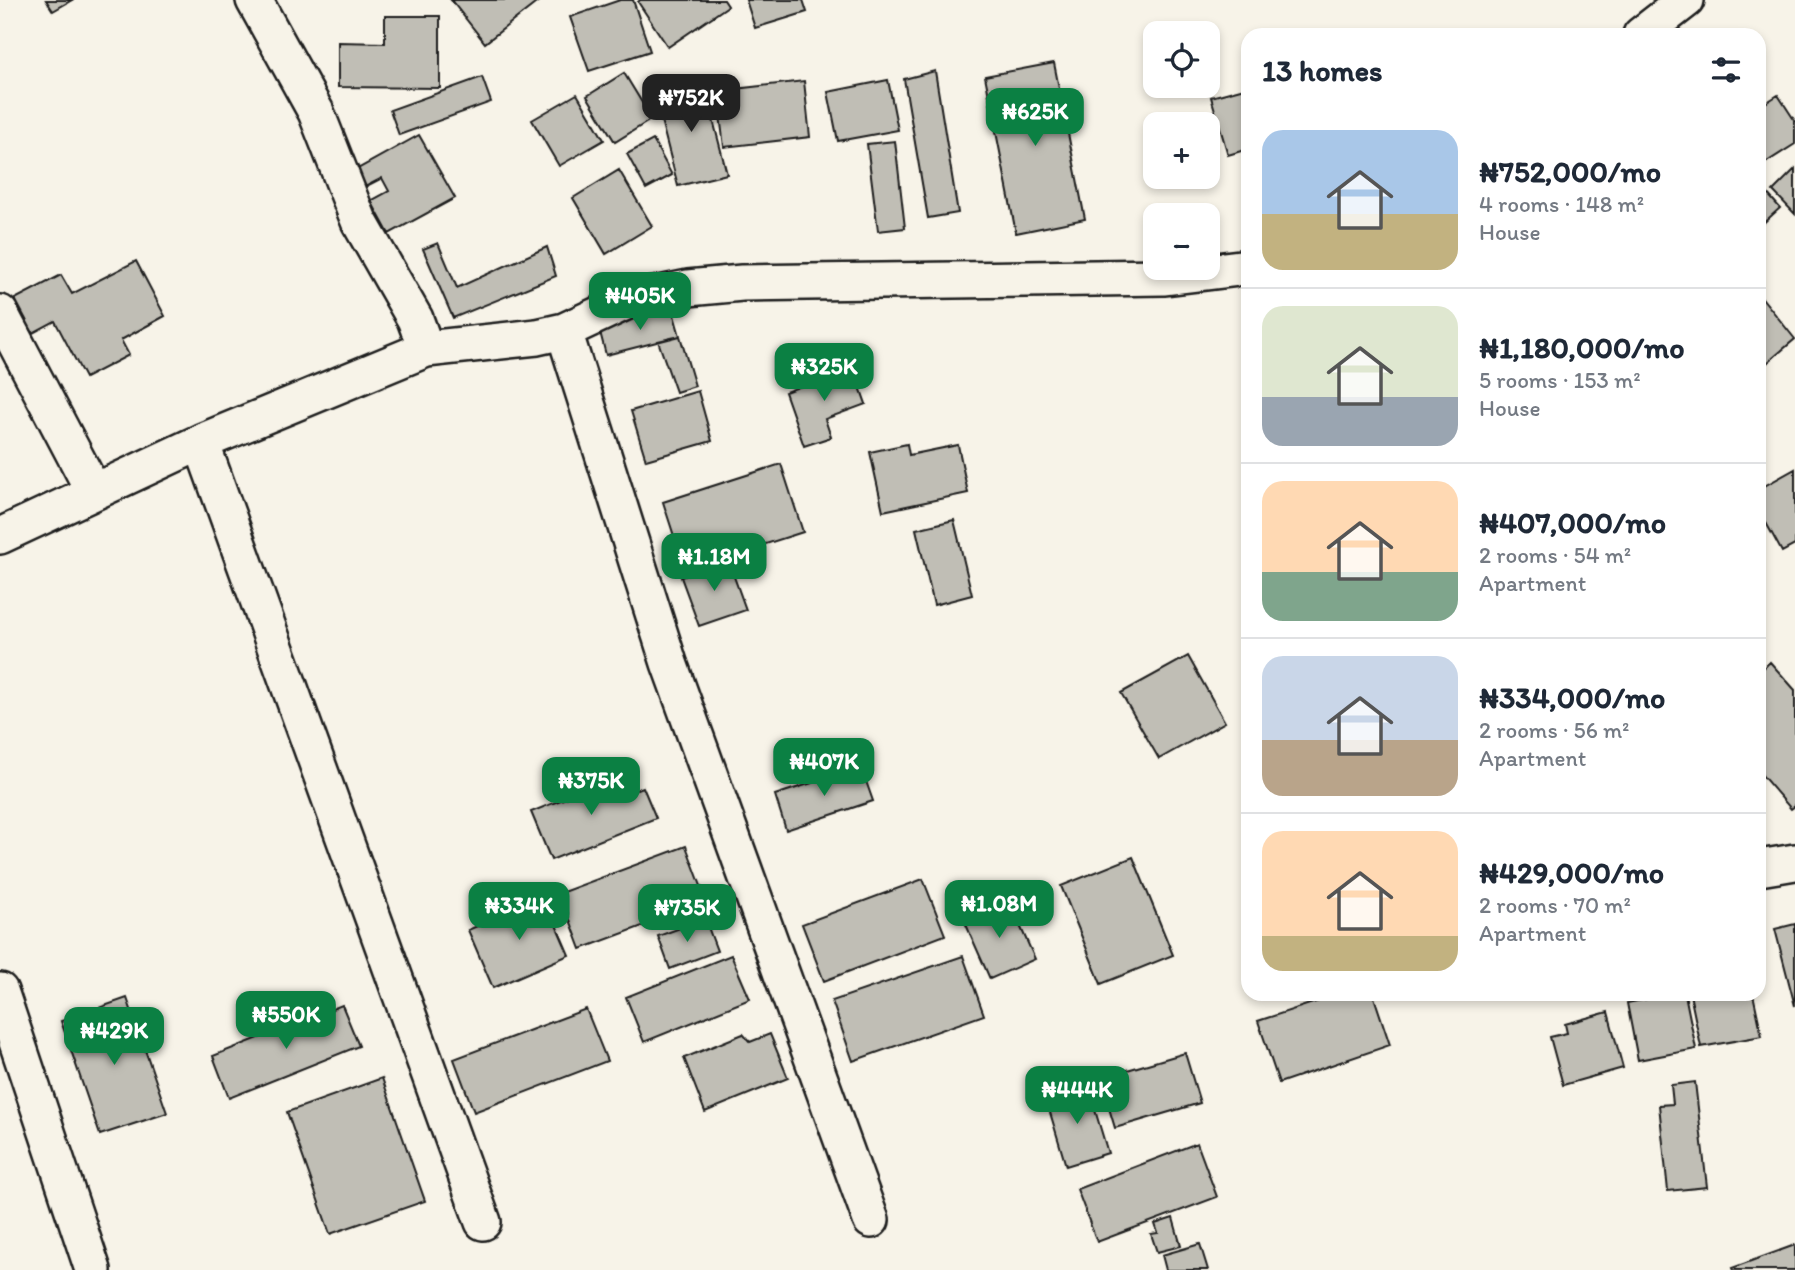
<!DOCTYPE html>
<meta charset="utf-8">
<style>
body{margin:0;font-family:Itim,sans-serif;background:#f6f6f7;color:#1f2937;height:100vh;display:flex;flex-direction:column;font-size:26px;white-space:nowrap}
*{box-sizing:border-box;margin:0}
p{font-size:23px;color:#747a83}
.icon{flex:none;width:38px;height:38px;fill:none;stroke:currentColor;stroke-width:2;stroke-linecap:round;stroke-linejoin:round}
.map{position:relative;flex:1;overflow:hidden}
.drawer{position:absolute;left:1241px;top:28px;width:525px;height:973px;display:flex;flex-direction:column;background:#fff;border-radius:21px;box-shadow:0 4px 10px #0003}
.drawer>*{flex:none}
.fabs{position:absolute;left:1143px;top:21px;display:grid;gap:14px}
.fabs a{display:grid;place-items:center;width:77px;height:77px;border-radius:14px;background:#fff;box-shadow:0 4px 10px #0003;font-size:35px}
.price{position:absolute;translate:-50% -60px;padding:0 16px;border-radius:14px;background:#0b8043;color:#fff;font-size:23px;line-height:46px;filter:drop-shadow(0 2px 4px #0008)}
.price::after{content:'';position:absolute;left:50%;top:42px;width:21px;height:16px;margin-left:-10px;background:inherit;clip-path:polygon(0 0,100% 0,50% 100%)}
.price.selected{background:#222;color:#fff}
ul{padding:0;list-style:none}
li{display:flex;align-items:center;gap:21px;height:175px;padding:0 21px}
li+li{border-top:2px solid #e0e1e3}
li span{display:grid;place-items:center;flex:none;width:196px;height:140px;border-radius:21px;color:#555}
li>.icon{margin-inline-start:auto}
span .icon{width:84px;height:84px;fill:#fffc;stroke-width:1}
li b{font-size:30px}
h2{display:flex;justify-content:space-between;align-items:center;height:84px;padding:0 21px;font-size:30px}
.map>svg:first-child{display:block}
.building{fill:#c0beb5;stroke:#1c1c1c;stroke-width:2}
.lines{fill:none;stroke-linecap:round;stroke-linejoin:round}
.minor-casing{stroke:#1c1c1c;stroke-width:40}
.minor{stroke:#f7f3e8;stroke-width:35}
</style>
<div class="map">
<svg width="1795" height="1270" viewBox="0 0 1795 1270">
<rect width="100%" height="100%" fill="#f7f3e8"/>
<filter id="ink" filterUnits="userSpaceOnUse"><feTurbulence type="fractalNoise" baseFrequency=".0143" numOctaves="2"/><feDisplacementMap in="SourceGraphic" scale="14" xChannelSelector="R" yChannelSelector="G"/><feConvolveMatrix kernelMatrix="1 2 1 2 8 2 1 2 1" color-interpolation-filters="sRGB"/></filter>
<g filter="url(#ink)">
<path class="building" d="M46,0H72L53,11Z
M451,0H540L485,43Z
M620,0H633L650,51L589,71L570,17Z
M640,0H724L728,6L668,47L638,2Z
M746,0H803L807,12L755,28Z
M385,16H440V88L338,87V42L385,43Z
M1054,63L1085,219L1016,233L985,76Z
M935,71L958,213L928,218L904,79Z
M624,73L652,119L615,142L587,96Z
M482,77L491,102L399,135L390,110Z
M888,80L898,130L838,141L828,92Z
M703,81L727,174L678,186L654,93Z
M804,81L810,137L724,147L717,91Z
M1248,87V149L1228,155L1211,97Z
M577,94L604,140L559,166L532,120Z
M1778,95L1795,121V144L1759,167V107Z
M419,135L455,198L389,234L371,201L389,191L382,178L365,187L356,170Z
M653,140L672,175L646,189L627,154Z
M895,141L905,228L878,231L867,144Z
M1795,169V214L1773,191Z
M619,170L652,226L606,254L573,198Z
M1759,184L1780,208L1759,227Z
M438,243L457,288L547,247L556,276L453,318L423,249Z
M136,261L165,316L121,340L129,355L85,378L55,321L33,333L15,299L61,275L72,294Z
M1759,294L1795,339L1761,368L1759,365Z
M672,308L680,336L606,355L599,328Z
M680,336L695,386L676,392L658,341Z
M853,367L866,404L825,419L831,437L804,446L785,392Z
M698,391L712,441L646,460L631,411Z
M907,444L909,455L958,445L968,493L883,511L870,452Z
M781,464L803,532L685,570L663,502Z
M1795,469V545L1782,552L1759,510V489Z
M954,520L972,595L934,605L916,529Z
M728,560L746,610L699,626L681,577Z
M1188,656L1225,722L1159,759L1121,693Z
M1770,662L1795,690V806L1791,809L1759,772V672Z
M861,767L873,801L786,830L775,795Z
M615,778L622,795L643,787L656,818L551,860L531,812Z
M686,846L707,902L581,949L560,893Z
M1133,857L1173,955L1101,984L1061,886Z
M923,879L945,935L824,981L802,924Z
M544,897L569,955L493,988L468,930Z
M1009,901L1035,959L990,979L964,920Z
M705,919L717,951L670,969L658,936Z
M1795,924V1006L1775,929Z
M731,955L750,999L644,1042L626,997Z
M963,956L984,1015L853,1061L832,1001Z
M1340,994H1373L1390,1045L1279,1083L1258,1021Z
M1672,994H1685L1696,1049L1638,1060L1627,1003Z
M1690,994H1753L1762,1036L1701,1047Z
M127,998L167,1113L100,1135L61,1021Z
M342,1005L359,1046L229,1098L213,1056Z
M586,1009L607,1061L474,1112L454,1059Z
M1608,1012L1623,1068L1563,1085L1550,1037L1567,1033L1565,1024Z
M743,1034L750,1042L770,1034L788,1078L705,1112L684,1058Z
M1185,1053L1200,1103L1115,1128L1100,1078Z
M382,1078L425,1201L330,1234L287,1112Z
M1695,1082L1707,1187L1668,1191L1659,1105L1673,1104L1671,1085Z
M1088,1087L1108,1153L1066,1166L1046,1099Z
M1197,1143L1217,1197L1097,1242L1077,1189Z
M1173,1218L1181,1246L1157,1252L1151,1234L1158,1233L1155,1224Z
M1200,1244L1208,1270H1166L1162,1255Z
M1795,1245V1270H1733L1732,1268Z"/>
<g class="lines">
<defs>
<path id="minor" d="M254,0L316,112L359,221L415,319L426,349
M1641,35L1686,0
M0,313L93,490
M564,331L669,663L871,1220
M201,442L483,1222
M0,536L201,442L426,349L537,337L564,331L630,300L688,288L742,283L1165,277L1248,267
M1759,868L1795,862
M0,991L93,1270"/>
</defs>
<use href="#minor" class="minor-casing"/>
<use href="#minor" class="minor"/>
</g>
</g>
</svg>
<div class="fabs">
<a><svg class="icon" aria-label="locate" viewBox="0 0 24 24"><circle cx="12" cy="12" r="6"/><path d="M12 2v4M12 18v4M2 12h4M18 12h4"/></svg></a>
<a>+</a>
<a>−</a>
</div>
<b class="price selected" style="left:691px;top:134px">₦752K</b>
<b class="price" style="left:1035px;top:148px">₦625K</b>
<b class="price" style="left:640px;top:332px">₦405K</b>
<b class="price" style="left:824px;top:403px">₦325K</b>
<b class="price" style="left:714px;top:593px">₦1.18M</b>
<b class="price" style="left:824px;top:798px">₦407K</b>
<b class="price" style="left:591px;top:817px">₦375K</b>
<b class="price" style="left:999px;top:940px">₦1.08M</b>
<b class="price" style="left:519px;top:942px">₦334K</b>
<b class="price" style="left:687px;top:944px">₦735K</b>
<b class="price" style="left:286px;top:1051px">₦550K</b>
<b class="price" style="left:114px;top:1067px">₦429K</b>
<b class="price" style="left:1077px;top:1126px">₦444K</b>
<section class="drawer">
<h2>13 homes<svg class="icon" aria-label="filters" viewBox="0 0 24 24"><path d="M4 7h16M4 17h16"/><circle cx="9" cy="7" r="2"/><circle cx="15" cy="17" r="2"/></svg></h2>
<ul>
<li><span style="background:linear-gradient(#a9c7e8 60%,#c2b280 0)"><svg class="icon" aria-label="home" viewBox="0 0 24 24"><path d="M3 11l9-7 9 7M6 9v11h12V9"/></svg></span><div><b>₦752,000/mo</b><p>4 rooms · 148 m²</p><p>House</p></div></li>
<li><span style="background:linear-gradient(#dfe7d0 65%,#9aa5b1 0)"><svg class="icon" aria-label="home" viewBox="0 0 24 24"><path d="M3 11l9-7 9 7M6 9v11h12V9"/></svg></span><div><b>₦1,180,000/mo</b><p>5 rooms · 153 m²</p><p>House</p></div></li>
<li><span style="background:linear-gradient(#ffd9b3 65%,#7fa58c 0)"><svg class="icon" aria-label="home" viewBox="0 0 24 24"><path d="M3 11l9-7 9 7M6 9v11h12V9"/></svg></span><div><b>₦407,000/mo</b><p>2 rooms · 54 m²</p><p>Apartment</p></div></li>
<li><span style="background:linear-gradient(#c9d6e8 60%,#b9a48a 0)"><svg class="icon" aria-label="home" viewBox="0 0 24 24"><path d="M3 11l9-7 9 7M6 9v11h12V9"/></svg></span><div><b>₦334,000/mo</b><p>2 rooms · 56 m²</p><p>Apartment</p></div></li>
<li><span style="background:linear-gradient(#ffd9b3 75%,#c2b280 0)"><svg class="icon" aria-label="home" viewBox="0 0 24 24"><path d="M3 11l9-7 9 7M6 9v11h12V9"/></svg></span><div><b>₦429,000/mo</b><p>2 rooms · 70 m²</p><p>Apartment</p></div></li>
</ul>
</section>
</div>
